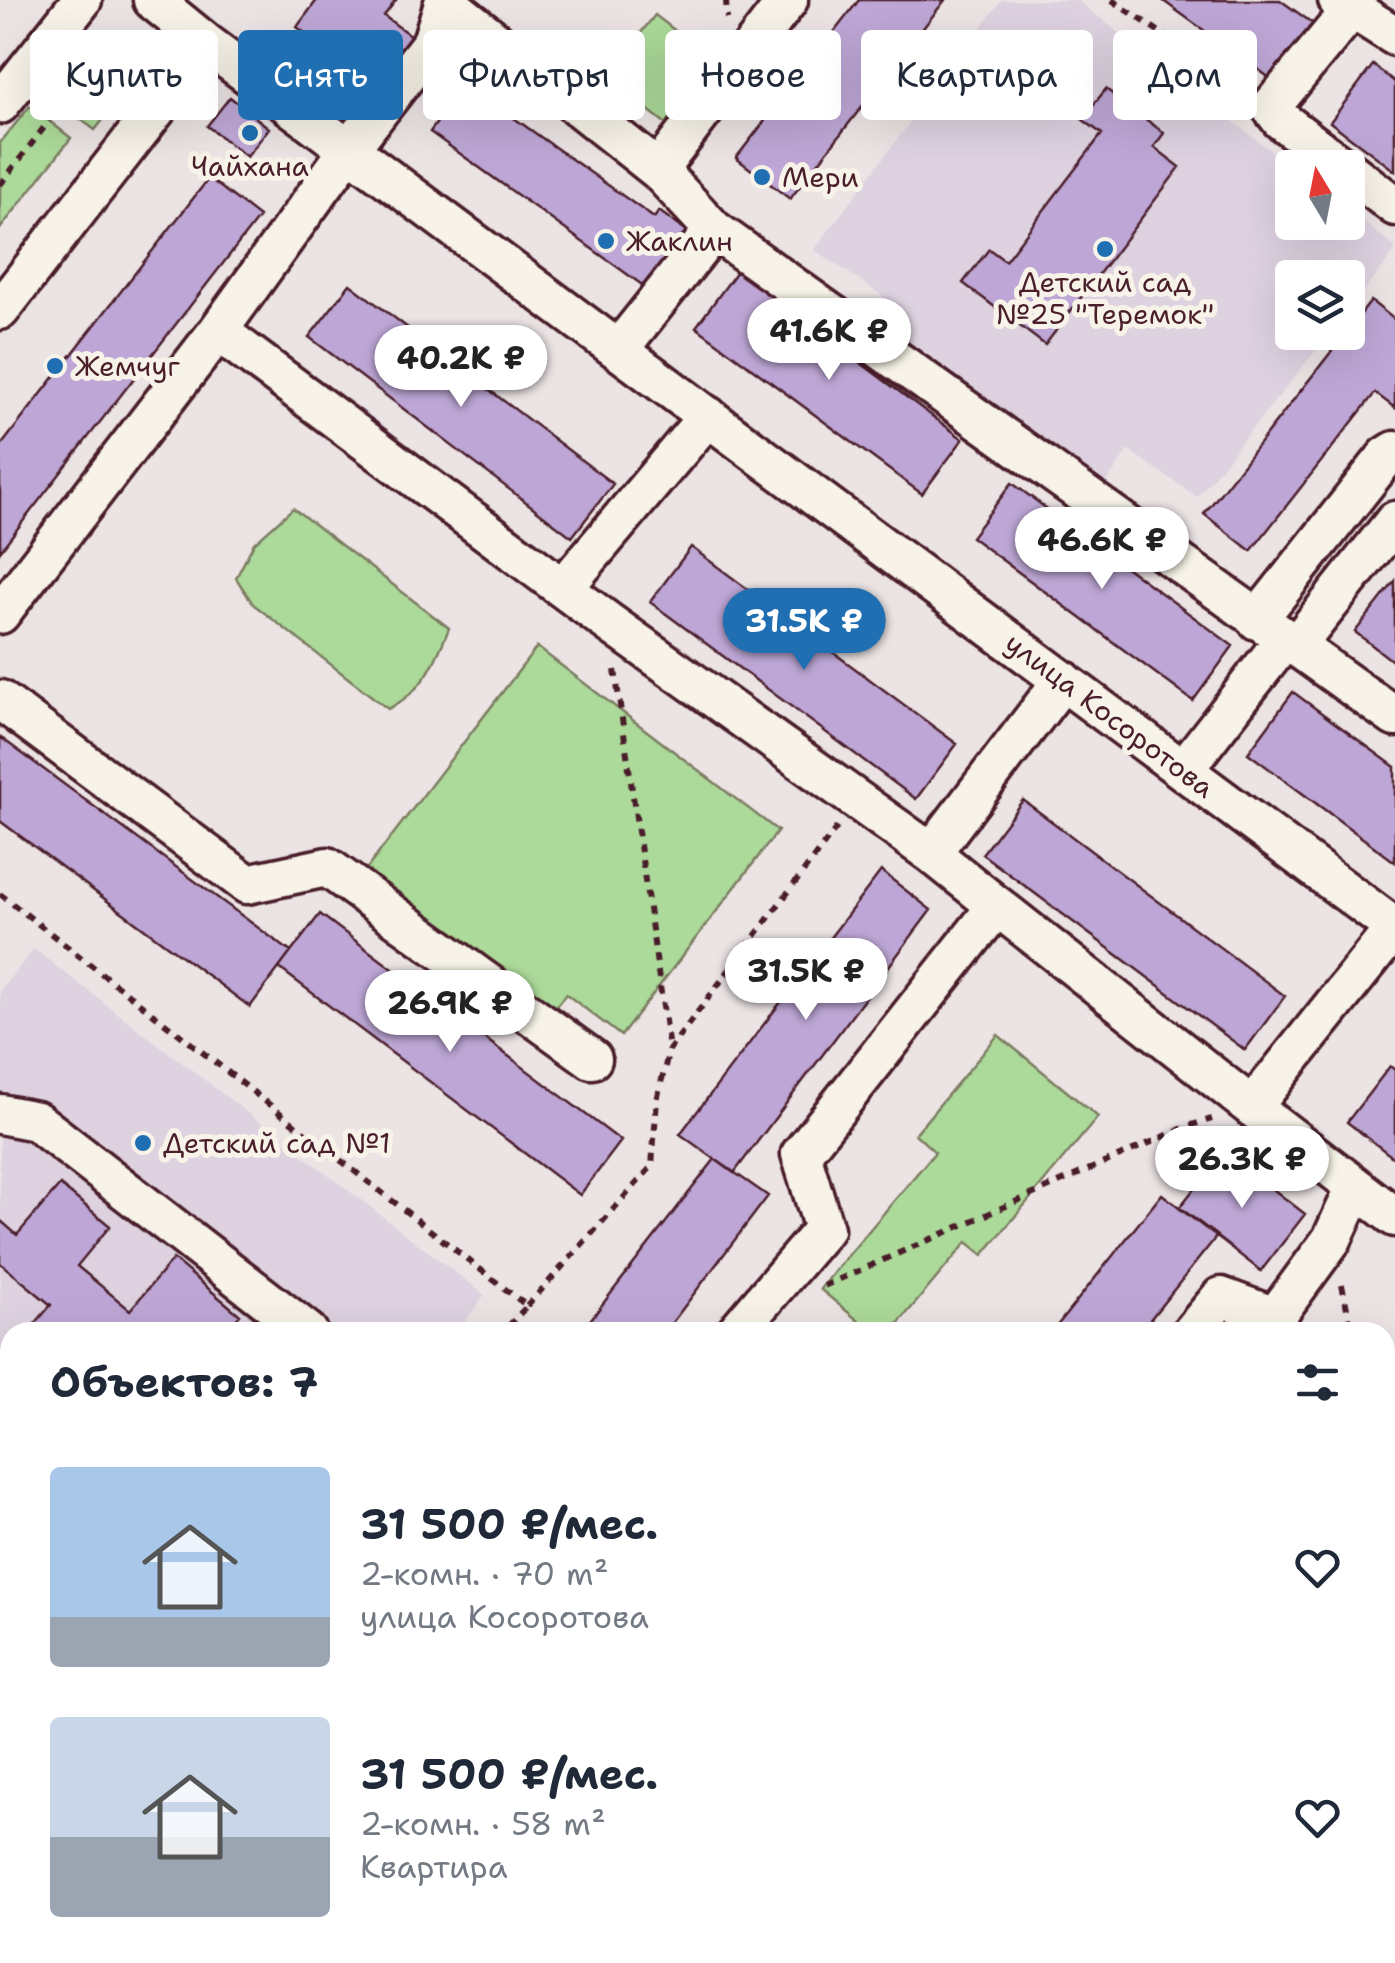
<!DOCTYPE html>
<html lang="ru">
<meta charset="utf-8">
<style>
body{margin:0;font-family:"Shantell Sans",sans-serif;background:#f2f2f3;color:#1f2937;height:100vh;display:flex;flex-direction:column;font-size:38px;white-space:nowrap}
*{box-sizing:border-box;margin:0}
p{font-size:32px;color:#747a83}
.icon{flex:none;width:55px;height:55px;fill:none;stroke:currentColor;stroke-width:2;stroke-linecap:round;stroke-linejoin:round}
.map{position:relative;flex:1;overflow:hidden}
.panel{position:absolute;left:0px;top:1322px;width:1395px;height:642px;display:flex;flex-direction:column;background:#fff;border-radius:30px 30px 0 0;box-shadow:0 10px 40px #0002}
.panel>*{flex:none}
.top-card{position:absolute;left:30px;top:30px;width:1335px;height:90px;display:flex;gap:20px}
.needle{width:65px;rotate:350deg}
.fabs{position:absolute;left:1275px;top:150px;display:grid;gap:20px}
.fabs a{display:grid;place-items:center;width:90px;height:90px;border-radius:10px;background:#fff;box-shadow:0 10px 40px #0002;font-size:50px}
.price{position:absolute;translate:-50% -85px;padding:0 22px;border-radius:35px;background:#fff;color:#222;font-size:32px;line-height:65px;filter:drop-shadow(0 2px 5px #0008)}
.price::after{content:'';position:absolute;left:50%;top:60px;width:30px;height:22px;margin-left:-15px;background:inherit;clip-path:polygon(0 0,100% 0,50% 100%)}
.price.active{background:#1f6fb2;color:#fff}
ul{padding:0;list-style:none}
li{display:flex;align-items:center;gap:30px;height:250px;padding:0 50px}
li span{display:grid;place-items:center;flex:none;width:280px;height:200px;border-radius:10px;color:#555}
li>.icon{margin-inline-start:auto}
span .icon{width:120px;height:120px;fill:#fffc;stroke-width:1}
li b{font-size:42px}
h2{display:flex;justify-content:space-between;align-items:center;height:120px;padding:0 50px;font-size:42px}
.tag{padding:0 35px;border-radius:10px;background:#fff;box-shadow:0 10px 40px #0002;font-size:35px;line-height:90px}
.tag.active{background:#1f6fb2;color:#fff}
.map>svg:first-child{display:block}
.built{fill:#ded2e0}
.green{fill:#acda9a;stroke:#7b7c62;stroke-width:2.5}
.building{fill:#bea7d6;stroke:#4a1f2b;stroke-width:2.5}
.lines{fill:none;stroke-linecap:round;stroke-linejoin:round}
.minor-casing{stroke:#4a1f2b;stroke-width:45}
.path{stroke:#4a1f2b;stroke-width:6;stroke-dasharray:8 8;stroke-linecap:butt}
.minor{stroke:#f7f3e8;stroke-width:38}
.poi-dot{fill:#1f6fb2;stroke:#f7f3e8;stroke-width:4}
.labels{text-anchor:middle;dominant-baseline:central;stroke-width:10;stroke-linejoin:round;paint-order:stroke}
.poi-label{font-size:28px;fill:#4a1f2b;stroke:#f7f3e8;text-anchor:start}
.street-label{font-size:28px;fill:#4a1f2b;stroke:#f7f3e8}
</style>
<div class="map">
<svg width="1395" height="1963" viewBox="0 0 1395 1963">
<rect width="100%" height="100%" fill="#ece4e4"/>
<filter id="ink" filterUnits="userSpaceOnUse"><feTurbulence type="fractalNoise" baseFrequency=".01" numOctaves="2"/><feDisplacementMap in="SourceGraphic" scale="20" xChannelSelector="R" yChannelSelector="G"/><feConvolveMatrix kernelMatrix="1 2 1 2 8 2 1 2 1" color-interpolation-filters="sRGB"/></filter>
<g filter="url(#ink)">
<path class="built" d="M1002,0H1077L1293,168L1292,222H1348V210L1395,247V252L1348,311V278H1292V332L1330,333L1197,497L1128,450L1102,490L878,320L883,296L814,250Z
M34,949L485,1295L457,1332H10V1807L0,1820V990Z
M313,1955H924L934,1963H307Z"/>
<path class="green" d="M655,15L723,68L674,130L606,77Z
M69,50C97,54 109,68 126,91L95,130L37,86Z
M30,106L71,138L0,229V143Z
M293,508L449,628C435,663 424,691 388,709L253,604L236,578L254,543Z
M537,647L778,831L621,1036L566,994L550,1013L365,871Z
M998,1035L1098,1117L983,1255L967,1242L891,1332H872L820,1289L935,1152L915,1134Z
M337,1955H468L467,1963H331Z"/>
<path class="building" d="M317,0H396L384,16L411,36L374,85L297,27Z
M859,0H945L790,199L736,158Z
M1162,0H1280L1315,25L1274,81Z
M1373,65L1395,82V171L1330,122Z
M477,67L511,92L500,108L654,218L659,211L686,231L645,287L430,132Z
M1106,89L1164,133L1154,147L1180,167L1045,345L963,283L989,249L1005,261L1102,134L1082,119Z
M230,97L269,128L247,157L207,126Z
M209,178L259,217L0,551V447Z
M737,271L963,439L922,494L696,327Z
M350,284L613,484L572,537L309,337Z
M1371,301L1395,320V408L1375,393L1251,551L1204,514Z
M1012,483L1233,646L1193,701L971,537Z
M691,547L957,744L916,799L650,602Z
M1395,581V663L1355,632Z
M1293,692L1395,767V862L1248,753Z
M0,737L291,952L250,1007L0,821Z
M1023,800L1285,996L1245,1050L982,854Z
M881,871L931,910L734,1173L680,1134Z
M320,914L621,1141L580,1195L279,968Z
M1390,1066L1395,1070V1159L1347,1122Z
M1224,1151L1305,1214L1261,1271L1179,1208Z
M715,1159L768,1196L665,1332H581Z
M60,1185L110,1226L77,1266L130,1310L173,1259L240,1315L225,1332H28L51,1305L0,1263V1220L17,1235Z
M1162,1194L1217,1236L1140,1332H1052Z
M1388,1761L1395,1766V1884L1385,1897V1765Z
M264,1955H313L307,1963H258Z
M1036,1955H1175L1185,1963H1047Z
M1239,1955H1340L1334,1963H1233Z"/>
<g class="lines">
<defs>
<path id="minor" d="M153,0L207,44L1395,928
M1338,0L1395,36
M445,1L658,170L714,230L619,349
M0,104L82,0
M1344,168L1281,120L1271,107L1351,10V0
M658,170L788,0
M1348,170L1395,206
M714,230L1395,717
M0,310L207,44
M218,331L608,622L931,853
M564,587L708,416
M0,614L218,331L350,148L432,42L445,0
M1257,620L1387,456L1395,451
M1295,647L1395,521
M0,700L247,884L327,867L592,1059
M1184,769L1285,639
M997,906L1252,1107L1395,928
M0,1114L36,1121L308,1332
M1356,1187L1395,1217
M736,1332L824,1229L801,1154L997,906L931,853L1063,680
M1192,1332L1221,1297L1275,1317L1332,1239L1356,1187L1252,1107
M0,1394L10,1402
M1385,1711L1395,1710
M154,1963L160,1955"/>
</defs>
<use href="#minor" class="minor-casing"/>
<path class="path" d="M726,0L727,19
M1112,0L1245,89
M0,185L49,121
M615,670L669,1049
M0,894L527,1306L503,1332
M1342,1285L1352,1332
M824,1286L1188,1126L1212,1119
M527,1306L652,1166L657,1100L669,1050L838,826
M1385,1461L1395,1457
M1385,1484L1395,1534"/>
<use href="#minor" class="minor"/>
</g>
</g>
<g class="poi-dot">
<circle cx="250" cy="133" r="10"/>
<circle cx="762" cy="177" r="10"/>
<circle cx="606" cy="241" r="10"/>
<circle cx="1105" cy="249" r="10"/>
<circle cx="55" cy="366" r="10"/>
<circle cx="143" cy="1143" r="10"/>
</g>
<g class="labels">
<g class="poi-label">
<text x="250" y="166" text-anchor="middle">Чайхана</text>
<text x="782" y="177">Мери</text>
<text x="626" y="241">Жаклин</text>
<text x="1105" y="282" text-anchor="middle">Детский сад<tspan x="1105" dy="32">№25 "Теремок"</tspan></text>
<text x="75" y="366">Жемчуг</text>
<text x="163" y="1143">Детский сад №1</text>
</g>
<g class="street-label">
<text transform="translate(1110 715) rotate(37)">улица Косоротова</text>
</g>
</g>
</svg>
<div class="fabs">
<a><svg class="needle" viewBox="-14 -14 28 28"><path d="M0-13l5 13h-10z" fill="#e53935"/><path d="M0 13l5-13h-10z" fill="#747a83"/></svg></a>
<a><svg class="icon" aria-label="layers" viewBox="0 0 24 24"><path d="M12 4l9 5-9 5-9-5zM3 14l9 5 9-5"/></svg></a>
</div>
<b class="price" style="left:829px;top:383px">41.6K ₽</b>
<b class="price" style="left:461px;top:410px">40.2K ₽</b>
<b class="price" style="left:1102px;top:592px">46.6K ₽</b>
<b class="price active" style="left:804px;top:673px">31.5K ₽</b>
<b class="price" style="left:806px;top:1023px">31.5K ₽</b>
<b class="price" style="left:450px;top:1055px">26.9K ₽</b>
<b class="price" style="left:1242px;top:1211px">26.3K ₽</b>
<div class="top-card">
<a class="tag">Купить</a>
<a class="tag active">Снять</a>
<a class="tag">Фильтры</a>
<a class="tag">Новое</a>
<a class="tag">Квартира</a>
<a class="tag">Дом</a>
</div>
<section class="panel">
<h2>Объектов: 7<svg class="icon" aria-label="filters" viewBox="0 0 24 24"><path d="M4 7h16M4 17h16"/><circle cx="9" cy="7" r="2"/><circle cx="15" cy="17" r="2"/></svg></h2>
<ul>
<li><span style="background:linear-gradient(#a9c7e8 75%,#9aa5b1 0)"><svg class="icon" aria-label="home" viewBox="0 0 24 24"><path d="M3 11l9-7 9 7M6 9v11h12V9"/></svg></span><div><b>31 500 ₽/мес.</b><p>2-комн. · 70 m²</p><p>улица Косоротова</p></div><svg class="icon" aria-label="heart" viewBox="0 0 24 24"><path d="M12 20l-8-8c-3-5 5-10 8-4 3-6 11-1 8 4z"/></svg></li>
<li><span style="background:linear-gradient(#c9d6e8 60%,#9aa5b1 0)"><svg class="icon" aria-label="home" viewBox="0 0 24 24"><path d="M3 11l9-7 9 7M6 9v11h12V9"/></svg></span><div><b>31 500 ₽/мес.</b><p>2-комн. · 58 m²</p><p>Квартира</p></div><svg class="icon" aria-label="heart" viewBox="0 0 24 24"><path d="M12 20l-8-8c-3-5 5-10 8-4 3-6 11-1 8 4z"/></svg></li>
</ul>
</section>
</div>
